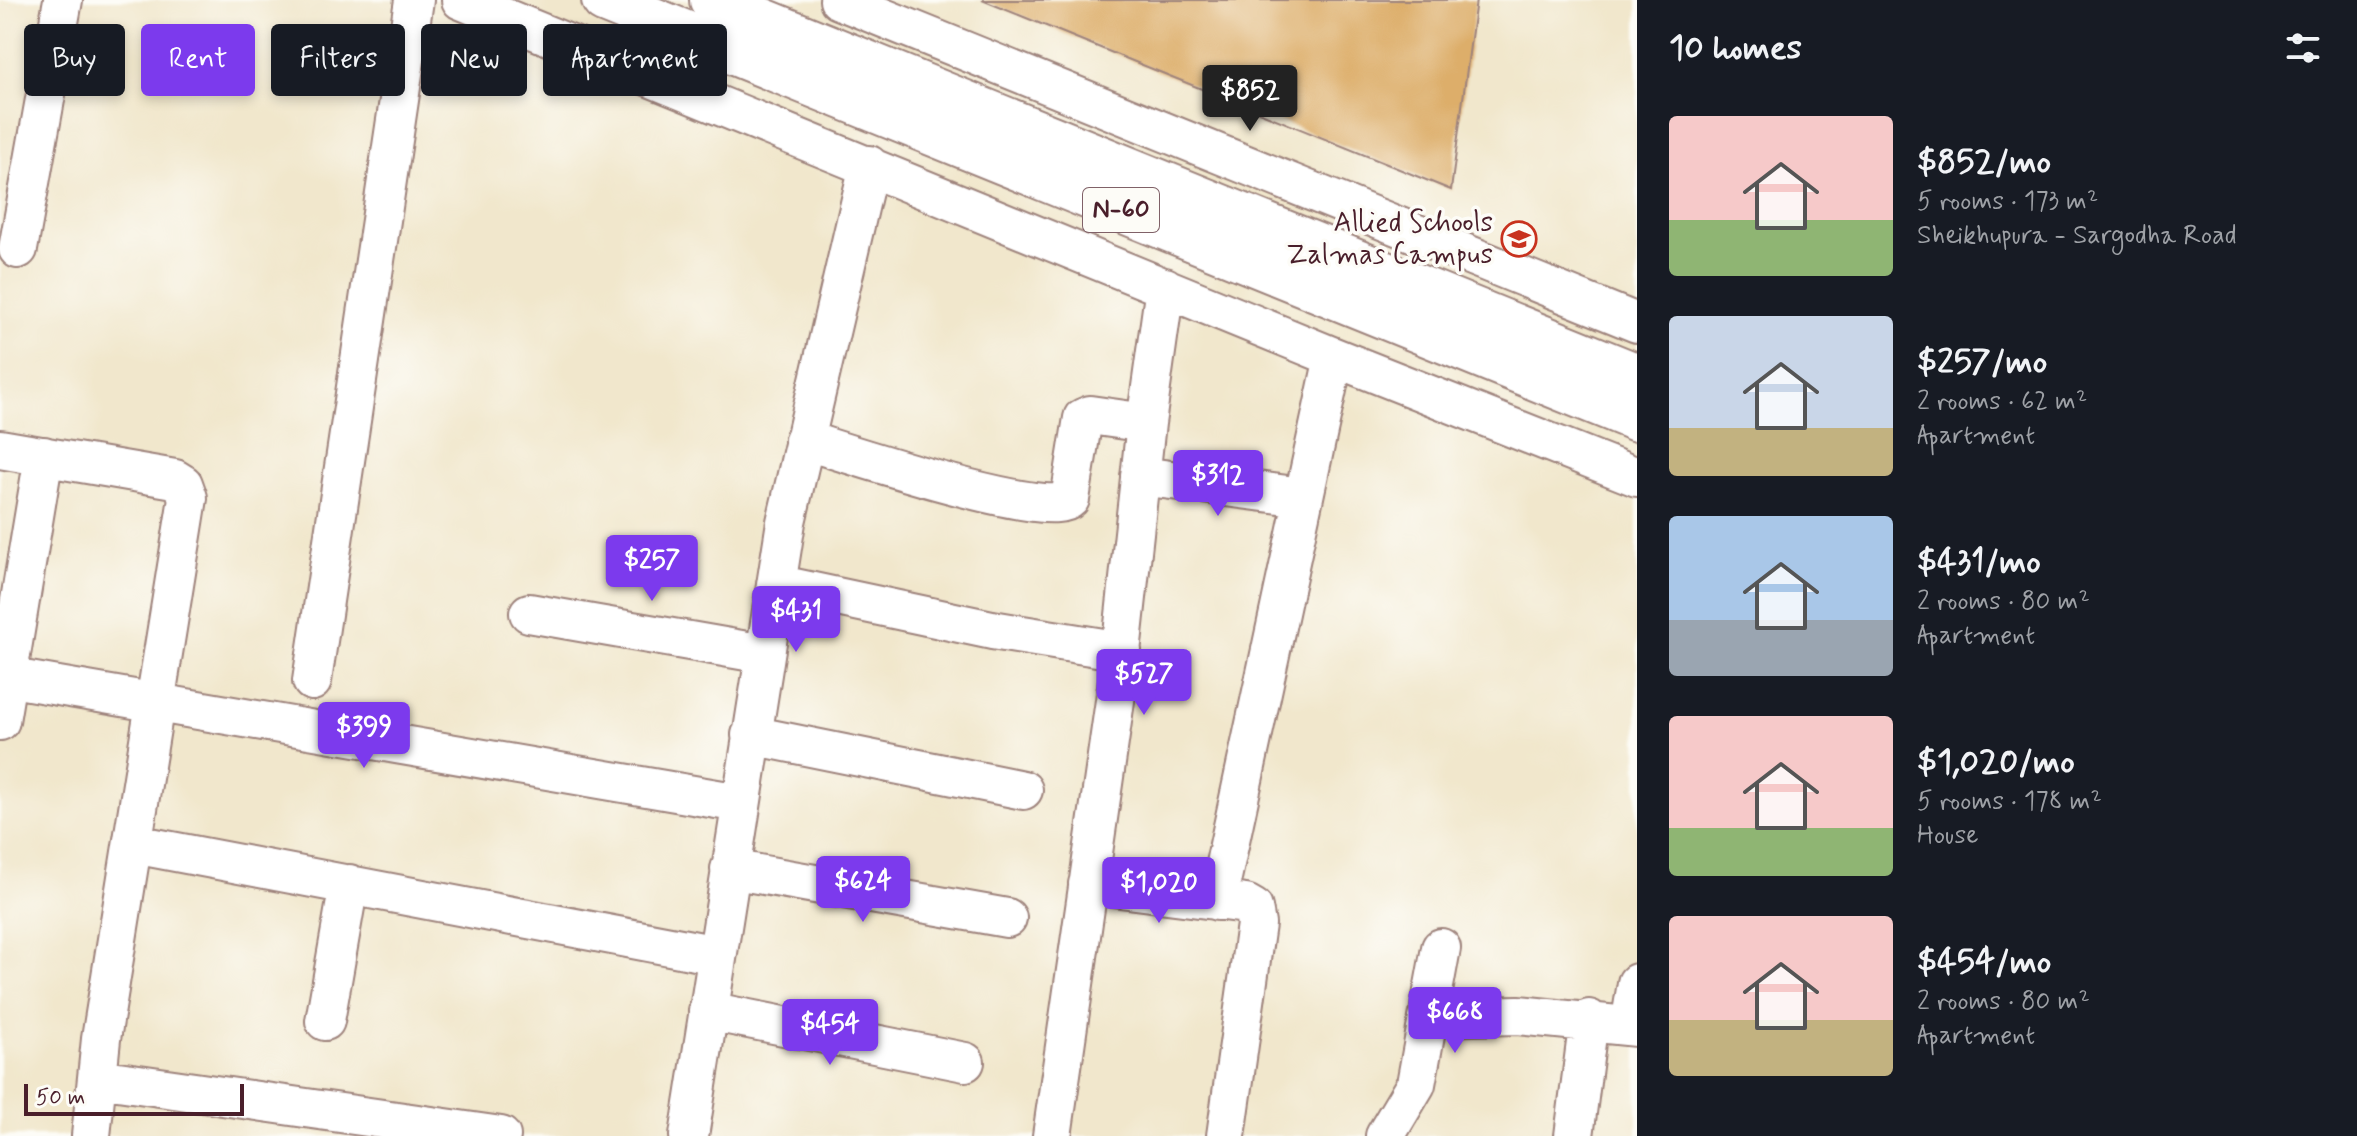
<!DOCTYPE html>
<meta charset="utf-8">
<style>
body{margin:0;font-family:Mynerve,sans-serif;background:#20242c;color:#f1f3f6;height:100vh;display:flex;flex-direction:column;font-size:30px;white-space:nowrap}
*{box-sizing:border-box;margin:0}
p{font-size:26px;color:#9ea1a6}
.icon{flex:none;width:44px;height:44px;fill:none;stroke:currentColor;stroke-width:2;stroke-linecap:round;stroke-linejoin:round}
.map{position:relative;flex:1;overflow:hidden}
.details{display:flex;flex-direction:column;background:#171b24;width:720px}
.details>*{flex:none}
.hud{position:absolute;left:24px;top:24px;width:760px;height:72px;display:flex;gap:16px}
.scale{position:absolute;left:24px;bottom:20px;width:220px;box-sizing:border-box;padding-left:8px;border:4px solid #4a1f2b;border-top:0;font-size:22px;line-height:28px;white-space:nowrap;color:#4a1f2b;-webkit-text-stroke:6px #fdfcf7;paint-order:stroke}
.price{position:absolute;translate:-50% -68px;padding:0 18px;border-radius:8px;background:#7c3aed;color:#fff;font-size:26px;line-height:52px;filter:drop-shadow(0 2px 4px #0008)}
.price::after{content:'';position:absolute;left:50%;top:48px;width:24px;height:18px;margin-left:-12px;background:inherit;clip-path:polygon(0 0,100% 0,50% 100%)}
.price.on{background:#222;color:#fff}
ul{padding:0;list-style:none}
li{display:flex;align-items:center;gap:24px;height:200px;padding:0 32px}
li span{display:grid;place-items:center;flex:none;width:224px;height:160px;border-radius:8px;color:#555}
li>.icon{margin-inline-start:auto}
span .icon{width:96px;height:96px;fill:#fffc;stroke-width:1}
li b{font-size:34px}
h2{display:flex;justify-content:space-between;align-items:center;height:96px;padding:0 32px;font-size:34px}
.chip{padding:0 28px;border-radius:8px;background:#171b24;box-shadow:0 4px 12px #0003;font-size:28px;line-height:72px}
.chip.on{background:#7c3aed;color:#fff}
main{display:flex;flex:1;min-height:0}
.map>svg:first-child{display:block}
.building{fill:#ddae6b}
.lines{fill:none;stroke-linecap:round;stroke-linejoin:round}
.minor-casing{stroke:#9e837c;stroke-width:42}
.highway-casing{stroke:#9e837c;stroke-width:48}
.minor{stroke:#fff;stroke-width:38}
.highway{stroke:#fff;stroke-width:44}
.labels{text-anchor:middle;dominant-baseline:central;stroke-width:7;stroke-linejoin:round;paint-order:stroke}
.shield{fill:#fdfcf7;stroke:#806168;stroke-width:2}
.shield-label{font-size:26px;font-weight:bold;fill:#4a1f2b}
.poi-label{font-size:28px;fill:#4a1f2b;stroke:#fdfcf7;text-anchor:end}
</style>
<main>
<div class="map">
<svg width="1637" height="1136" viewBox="0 0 1637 1136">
<rect width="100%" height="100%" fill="#fdfcf7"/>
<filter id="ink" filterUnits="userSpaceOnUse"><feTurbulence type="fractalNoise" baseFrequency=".0125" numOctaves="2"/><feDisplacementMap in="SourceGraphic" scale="16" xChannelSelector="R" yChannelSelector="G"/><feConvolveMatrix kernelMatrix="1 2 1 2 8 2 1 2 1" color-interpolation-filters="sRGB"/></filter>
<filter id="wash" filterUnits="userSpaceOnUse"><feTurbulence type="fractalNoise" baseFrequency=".006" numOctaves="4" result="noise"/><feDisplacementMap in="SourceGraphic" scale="32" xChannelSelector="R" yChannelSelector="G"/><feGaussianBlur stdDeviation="1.8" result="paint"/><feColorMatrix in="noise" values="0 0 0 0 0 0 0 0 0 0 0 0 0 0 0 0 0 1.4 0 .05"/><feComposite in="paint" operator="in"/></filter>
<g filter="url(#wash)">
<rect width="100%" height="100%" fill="#f1e7cc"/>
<g id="blocks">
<path class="building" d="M982,0H1476L1451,190Z"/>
</g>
</g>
<g filter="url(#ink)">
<use href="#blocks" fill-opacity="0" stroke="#9e837c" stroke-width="2"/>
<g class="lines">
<defs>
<path id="minor" d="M461,0L1334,357L1637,477
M839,0L1637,323
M18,249L63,0
M804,440C841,451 1049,521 1070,499L1083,418L1090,415L1146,423
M0,449L175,479L183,484L188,498L101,1039L91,1136
M1140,476L1303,497
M776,584L992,630L1122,651
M529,613L764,654
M0,676L740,803
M312,681L414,0
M0,721L44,456
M751,735L1023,790
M134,844L717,955
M730,869L1007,918
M1088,884L1246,904L1253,908L1256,924L1226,1136
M1217,901L1334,357
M708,1011L965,1062
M1430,1017L1518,1015L1637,1027
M325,1021L349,884
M1630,1026L1637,983
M97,1078L501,1136
M689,1136L786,522L869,165
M1052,1136L1118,680L1146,423L1165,287
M1385,1136L1416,1084L1441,948
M1574,1136L1589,1019"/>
<path id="highway" d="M604,0L1637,419
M712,0L1637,376"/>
</defs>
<use href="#minor" class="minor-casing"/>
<use href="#highway" class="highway-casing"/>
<use href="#minor" class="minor"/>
<use href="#highway" class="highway"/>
</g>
</g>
<defs>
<symbol id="school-ring" viewBox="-11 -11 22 22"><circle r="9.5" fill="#fdfcf7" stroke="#c8321e" stroke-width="1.5"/><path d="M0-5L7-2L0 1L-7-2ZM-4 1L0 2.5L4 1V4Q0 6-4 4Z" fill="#c8321e"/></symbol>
</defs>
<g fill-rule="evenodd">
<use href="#school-ring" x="1499" y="219" width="40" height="40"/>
</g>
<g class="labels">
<rect class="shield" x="1083" y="188" width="76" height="44" rx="6"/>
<g class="shield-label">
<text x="1121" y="210">N-60</text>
</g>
<g class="poi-label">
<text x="1493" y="223">Allied Schools<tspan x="1493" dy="32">Zalmas Campus</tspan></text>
</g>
</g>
</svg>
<div class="scale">50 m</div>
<b class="price on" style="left:1250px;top:133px">$852</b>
<b class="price" style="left:1218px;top:518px">$312</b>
<b class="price" style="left:652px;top:603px">$257</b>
<b class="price" style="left:796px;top:654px">$431</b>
<b class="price" style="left:1144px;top:717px">$527</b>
<b class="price" style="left:364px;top:770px">$399</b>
<b class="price" style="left:863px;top:924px">$624</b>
<b class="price" style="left:1159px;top:925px">$1,020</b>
<b class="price" style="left:1455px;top:1055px">$668</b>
<b class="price" style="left:830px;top:1067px">$454</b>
<div class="hud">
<a class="chip">Buy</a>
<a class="chip on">Rent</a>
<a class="chip">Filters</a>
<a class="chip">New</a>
<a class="chip">Apartment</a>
</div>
</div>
<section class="details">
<h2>10 homes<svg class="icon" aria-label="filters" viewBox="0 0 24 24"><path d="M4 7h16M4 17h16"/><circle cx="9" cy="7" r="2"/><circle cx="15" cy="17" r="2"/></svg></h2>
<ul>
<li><span style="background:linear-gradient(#f6c9c9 65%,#8fb573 0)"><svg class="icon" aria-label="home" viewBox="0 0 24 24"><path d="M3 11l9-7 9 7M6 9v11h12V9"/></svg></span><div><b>$852/mo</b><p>5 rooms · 173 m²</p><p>Sheikhupura - Sargodha Road</p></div></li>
<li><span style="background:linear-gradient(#c9d6e8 70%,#c2b280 0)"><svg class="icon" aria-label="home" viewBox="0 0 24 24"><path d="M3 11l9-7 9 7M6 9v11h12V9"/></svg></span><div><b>$257/mo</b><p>2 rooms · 62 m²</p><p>Apartment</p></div></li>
<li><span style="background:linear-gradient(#a9c7e8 65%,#9aa5b1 0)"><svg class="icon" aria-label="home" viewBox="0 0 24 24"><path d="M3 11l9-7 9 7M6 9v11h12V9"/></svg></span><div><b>$431/mo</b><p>2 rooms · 80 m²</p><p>Apartment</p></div></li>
<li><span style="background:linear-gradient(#f6c9c9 70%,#8fb573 0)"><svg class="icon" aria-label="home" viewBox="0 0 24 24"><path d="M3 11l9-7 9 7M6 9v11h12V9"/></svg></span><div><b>$1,020/mo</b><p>5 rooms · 178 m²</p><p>House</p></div></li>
<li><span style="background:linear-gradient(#f6c9c9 65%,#c2b280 0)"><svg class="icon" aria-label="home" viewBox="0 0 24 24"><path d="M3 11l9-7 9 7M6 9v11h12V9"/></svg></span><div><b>$454/mo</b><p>2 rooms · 80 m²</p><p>Apartment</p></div></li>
</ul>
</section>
</main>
